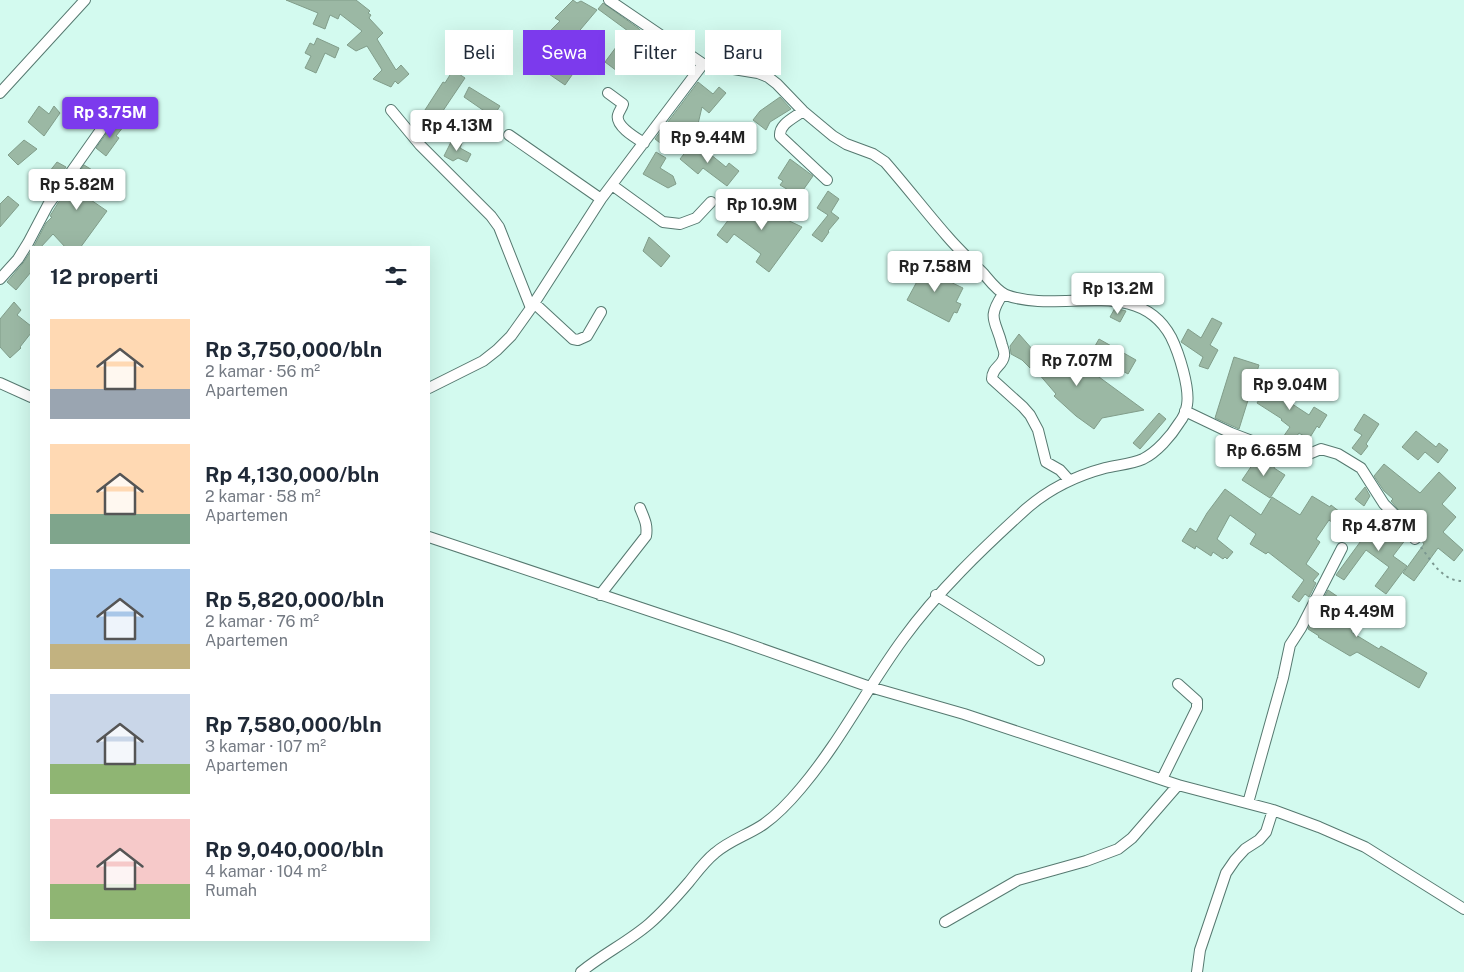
<!DOCTYPE html>
<html lang="id">
<meta charset="utf-8">
<style>
body{margin:0;font-family:"Public Sans",sans-serif;background:#f6f6f7;color:#1f2937;height:100vh;display:flex;flex-direction:column;font-size:19px;white-space:nowrap}
*{box-sizing:border-box;margin:0}
p{font-size:16px;color:#747a83}
.icon{flex:none;width:28px;height:28px;fill:none;stroke:currentColor;stroke-width:2;stroke-linecap:round;stroke-linejoin:round}
.map{position:relative;flex:1;overflow:hidden}
.panel{position:absolute;left:30px;top:246px;width:400px;height:695px;display:flex;flex-direction:column;background:#fff;border-radius:0px;box-shadow:0 5px 20px #0002}
.panel>*{flex:none}
.hud{position:absolute;left:445px;top:30px;width:475px;height:45px;display:flex;gap:10px}
.price{position:absolute;translate:-50% -42px;padding:0 11px;border-radius:5px;background:#fff;color:#222;font-size:16px;line-height:32px;filter:drop-shadow(0 1px 2px #0008)}
.price::after{content:'';position:absolute;left:50%;top:30px;width:15px;height:11px;margin-left:-8px;background:inherit;clip-path:polygon(0 0,100% 0,50% 100%)}
.price.current{background:#7c3aed;color:#fff}
ul{padding:0;list-style:none}
li{display:flex;align-items:center;gap:15px;height:125px;padding:0 20px}
li span{display:grid;place-items:center;flex:none;width:140px;height:100px;border-radius:0px;color:#555}
li>.icon{margin-inline-start:auto}
span .icon{width:60px;height:60px;fill:#fffc;stroke-width:1}
li b{font-size:21px}
h2{display:flex;justify-content:space-between;align-items:center;height:60px;padding:0 20px;font-size:21px}
.chip{padding:0 18px;border-radius:0px;background:#fff;box-shadow:0 5px 20px #0002;font-size:18px;line-height:45px}
.chip.current{background:#7c3aed;color:#fff}
.map>svg:first-child{display:block}
.building{fill:#9bb8a4;stroke:#819d8a}
.lines{fill:none;stroke-linecap:round;stroke-linejoin:round}
.minor-casing{stroke:#567970;stroke-width:12}
.path{stroke:#7b9790;stroke-width:2;stroke-dasharray:2.5 4;stroke-linecap:butt}
.minor{stroke:#fff;stroke-width:10}
</style>
<div class="map">
<svg width="1464" height="972" viewBox="0 0 1464 972">
<rect width="100%" height="100%" fill="#d3faef"/>
<path class="building" d="M286,0H356L370,11L368,13L371,15L369,18L383,33L377,39L396,70L401,65L409,74L398,84L395,81L391,87L373,79L382,70L367,46L356,51L347,45L362,31L340,14L338,19L330,15L325,29L313,24L318,13Z
M573,0L577,3L581,1L597,10L575,36L599,54L588,61L584,58L565,85L524,57L560,21L555,18Z
M603,3L638,28L649,38L639,49L634,50L617,71L605,62L628,31L598,9Z
M317,38L339,48L335,58L325,53L316,73L305,68L311,56L305,53L310,43L314,45Z
M453,70L465,78L424,139L414,127L443,82L445,83Z
M698,82L713,94L719,87L726,93L709,113L702,107L698,124L689,131L680,124L664,146L655,139Z
M469,87L500,106L493,117L464,97Z
M780,97L791,109L770,122L766,130L753,120L760,111Z
M39,106L49,114L54,106L60,113L44,136L28,122Z
M116,120L124,126L116,136L119,138L106,156L96,148Z
M453,138L462,143L460,148L471,154L467,162L458,158L453,161L444,156Z
M24,140L37,149L18,165L8,155Z
M694,141L726,167L729,163L739,171L727,186L703,168L698,174L680,159Z
M656,152L666,158L660,168L673,176L676,184L668,188L643,174Z
M790,159L813,176L801,193L797,191L795,194L780,185L783,181L778,178Z
M57,162L66,167L47,194L38,186Z
M84,165L112,182L114,177L123,181L117,193L98,184L88,198L107,211L80,248H66L53,234L40,248H33L46,223L52,217L50,216L58,203Z
M828,191L839,199L831,212L839,218L828,231L829,232L822,242L812,235L828,215L817,208Z
M780,193L789,204L781,217L802,227L769,272L756,262L761,254L734,234L727,243L717,235L744,199L767,216Z
M8,196L19,205L0,227V204Z
M649,237L670,256L661,267L643,251Z
M31,251V272L16,290L7,282L23,263Z
M919,260L945,275L944,279L963,288L956,302L961,304L957,313L954,312L949,322L907,300L921,274L913,270Z
M14,302L21,310L17,315L31,326V333L20,347L21,348L10,358L0,347V319Z
M1115,308L1126,311L1120,322L1110,317Z
M1212,318L1222,323L1210,345L1218,350L1208,369L1199,366L1203,357L1181,342L1188,329L1201,338Z
M1019,334L1047,366L1048,364L1051,367L1059,354L1078,365L1084,366L1144,410L1102,418L1094,429L1076,416L1054,396L1056,394L1032,366L1030,368L1022,360L1011,354L1010,346Z
M1099,339L1136,360L1128,374L1091,353Z
M1234,357L1259,365L1239,429L1215,418Z
M1275,373L1289,382L1280,396L1309,415L1314,407L1327,415L1319,428L1317,426L1309,439L1299,433L1290,445L1281,440L1290,427L1281,420L1282,419L1257,403Z
M1159,413L1166,419L1140,449L1133,443Z
M1364,414L1379,424L1366,444L1368,446L1361,455L1352,448L1362,435L1354,430Z
M1416,431L1436,447L1439,443L1448,450L1438,463L1425,452L1418,460L1402,447Z
M1259,455L1275,466L1274,468L1285,475L1270,498L1242,480Z
M1384,464L1420,493L1439,472L1456,488L1442,504L1456,517L1443,532L1463,550L1454,561L1438,548L1414,581L1403,573L1424,544L1422,541L1420,535L1391,501L1393,499L1384,491L1374,476Z
M1365,487L1370,496L1364,506L1355,499Z
M1225,489L1261,515L1272,497L1300,515L1312,496L1330,507L1331,505L1353,522L1346,533L1329,520L1316,539L1320,542L1306,564L1319,574L1313,581L1316,583L1309,597L1305,594L1299,602L1292,597L1304,580L1268,552L1266,554L1250,544L1256,534L1230,515L1217,539L1233,552L1227,559L1225,557L1223,559L1213,552L1211,556L1196,546L1195,549L1182,541L1190,528L1196,532L1207,513Z
M1382,512L1406,539L1393,556L1407,566L1386,594L1375,586L1389,567L1366,550L1344,580L1336,575Z
M1328,590L1363,614L1351,632L1379,649L1381,646L1427,673L1419,688L1357,652L1350,656L1318,637L1319,636L1308,629Z"/>
<g class="lines">
<defs>
<path id="minor" d="M0,93L85,0
M608,93L623,104C622,108 619,111 618,115C615,126 636,138 644,143
M391,110L420,145L491,216L499,227L531,308
M803,111C794,118 779,124 780,136L827,180
M509,135L601,199
M612,185L663,222L680,224L696,218L711,202
M0,279L18,259L28,243L48,205L110,117
M1003,294C986,319 996,320 1002,345C1003,348 1005,353 1004,356C1003,366 992,367 992,379L1023,407L1030,415L1038,430L1046,462L1060,470L1069,480
M534,303L573,339L578,340L587,336L601,312
M0,383L31,397
M429,388L483,361L497,350L511,336L531,308L601,199L703,64
M1185,411L1231,433L1270,448L1297,454H1309L1321,449L1338,454L1361,468L1384,504L1395,515L1415,539
M429,537L731,638L870,687L964,714L1178,785L1273,810L1319,827L1365,847L1464,909
M600,595L646,536C648,525 644,518 640,508
M936,595L1039,660
M1162,779L1197,708V701L1178,684
M1248,803L1283,678L1290,645L1301,628L1342,548
M945,922L1018,880L1086,861L1118,849L1132,838L1178,785
M581,972C603,954 628,942 649,924C664,911 677,896 689,882C697,872 705,861 715,853C730,840 748,835 764,824C778,814 791,800 801,788C840,742 867,688 903,639C938,591 982,549 1026,509C1050,488 1075,476 1105,468C1117,465 1132,464 1143,459C1157,452 1171,436 1179,423C1183,418 1186,411 1187,405C1190,388 1179,353 1171,337C1138,275 1060,315 1006,295C997,291 989,280 983,273C971,261 958,249 947,236C926,212 906,186 885,162L873,154L846,144L833,136L803,111L777,84L768,77L758,73L703,64L609,0
M1197,972L1200,950L1226,873L1235,860L1245,849L1259,840L1266,832L1273,810"/>
</defs>
<use href="#minor" class="minor-casing"/>
<path class="path" d="M1421,547C1432,562 1443,582 1464,581"/>
<use href="#minor" class="minor"/>
</g>
</svg>
<b class="price current" style="left:110px;top:139px">Rp 3.75M</b>
<b class="price" style="left:457px;top:152px">Rp 4.13M</b>
<b class="price" style="left:708px;top:164px">Rp 9.44M</b>
<b class="price" style="left:77px;top:211px">Rp 5.82M</b>
<b class="price" style="left:762px;top:231px">Rp 10.9M</b>
<b class="price" style="left:935px;top:293px">Rp 7.58M</b>
<b class="price" style="left:1118px;top:315px">Rp 13.2M</b>
<b class="price" style="left:1077px;top:387px">Rp 7.07M</b>
<b class="price" style="left:1290px;top:411px">Rp 9.04M</b>
<b class="price" style="left:1264px;top:477px">Rp 6.65M</b>
<b class="price" style="left:1379px;top:552px">Rp 4.87M</b>
<b class="price" style="left:1357px;top:638px">Rp 4.49M</b>
<div class="hud">
<a class="chip">Beli</a>
<a class="chip current">Sewa</a>
<a class="chip">Filter</a>
<a class="chip">Baru</a>
</div>
<section class="panel">
<h2>12 properti<svg class="icon" aria-label="filters" viewBox="0 0 24 24"><path d="M4 7h16M4 17h16"/><circle cx="9" cy="7" r="2"/><circle cx="15" cy="17" r="2"/></svg></h2>
<ul>
<li><span style="background:linear-gradient(#ffd9b3 70%,#9aa5b1 0)"><svg class="icon" aria-label="home" viewBox="0 0 24 24"><path d="M3 11l9-7 9 7M6 9v11h12V9"/></svg></span><div><b>Rp 3,750,000/bln</b><p>2 kamar · 56 m²</p><p>Apartemen</p></div></li>
<li><span style="background:linear-gradient(#ffd9b3 70%,#7fa58c 0)"><svg class="icon" aria-label="home" viewBox="0 0 24 24"><path d="M3 11l9-7 9 7M6 9v11h12V9"/></svg></span><div><b>Rp 4,130,000/bln</b><p>2 kamar · 58 m²</p><p>Apartemen</p></div></li>
<li><span style="background:linear-gradient(#a9c7e8 75%,#c2b280 0)"><svg class="icon" aria-label="home" viewBox="0 0 24 24"><path d="M3 11l9-7 9 7M6 9v11h12V9"/></svg></span><div><b>Rp 5,820,000/bln</b><p>2 kamar · 76 m²</p><p>Apartemen</p></div></li>
<li><span style="background:linear-gradient(#c9d6e8 70%,#8fb573 0)"><svg class="icon" aria-label="home" viewBox="0 0 24 24"><path d="M3 11l9-7 9 7M6 9v11h12V9"/></svg></span><div><b>Rp 7,580,000/bln</b><p>3 kamar · 107 m²</p><p>Apartemen</p></div></li>
<li><span style="background:linear-gradient(#f6c9c9 65%,#8fb573 0)"><svg class="icon" aria-label="home" viewBox="0 0 24 24"><path d="M3 11l9-7 9 7M6 9v11h12V9"/></svg></span><div><b>Rp 9,040,000/bln</b><p>4 kamar · 104 m²</p><p>Rumah</p></div></li>
</ul>
</section>
</div>
